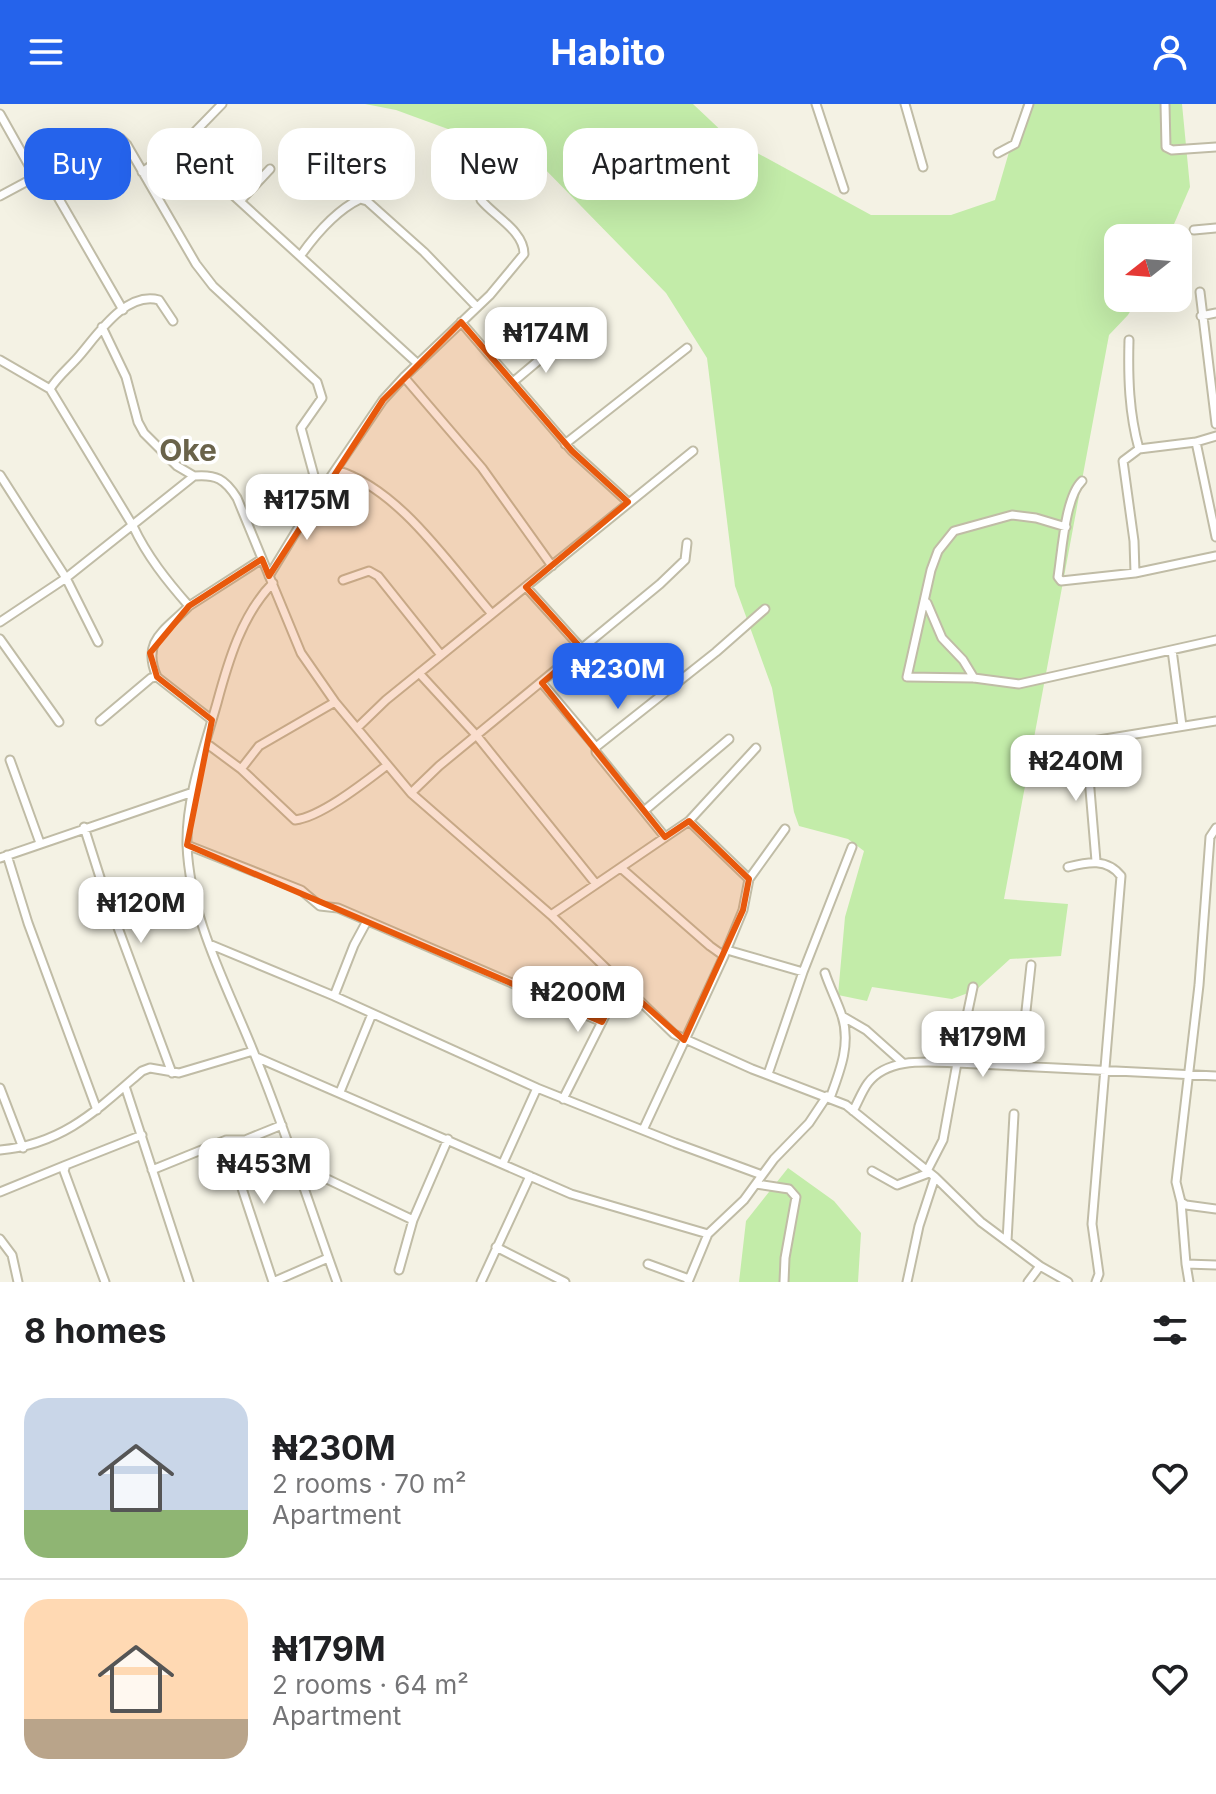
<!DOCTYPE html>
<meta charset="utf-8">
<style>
body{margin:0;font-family:Inter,sans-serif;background:#f6f6f6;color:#202124;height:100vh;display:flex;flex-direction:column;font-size:30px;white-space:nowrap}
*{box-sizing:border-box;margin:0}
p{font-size:26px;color:#757577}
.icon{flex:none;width:44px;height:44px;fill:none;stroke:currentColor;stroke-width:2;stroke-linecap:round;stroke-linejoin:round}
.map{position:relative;height:1178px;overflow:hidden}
.panel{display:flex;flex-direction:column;background:#fff;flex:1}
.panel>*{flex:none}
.banner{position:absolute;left:24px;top:24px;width:800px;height:72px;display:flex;gap:16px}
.needle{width:52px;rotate:253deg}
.fabs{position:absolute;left:1104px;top:120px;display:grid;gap:16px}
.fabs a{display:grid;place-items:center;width:88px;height:88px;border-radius:16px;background:#fff;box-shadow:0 8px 32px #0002;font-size:40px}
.price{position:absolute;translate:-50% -68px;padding:0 18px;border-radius:16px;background:#fff;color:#222;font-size:26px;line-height:52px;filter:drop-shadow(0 2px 4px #0008)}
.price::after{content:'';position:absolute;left:50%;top:48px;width:24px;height:18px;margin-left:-12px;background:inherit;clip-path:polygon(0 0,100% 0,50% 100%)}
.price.selected{background:#2563eb;color:#fff}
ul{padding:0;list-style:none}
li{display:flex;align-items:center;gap:24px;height:200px;padding:0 24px}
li+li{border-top:2px solid #e0e0e0}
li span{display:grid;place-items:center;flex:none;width:224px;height:160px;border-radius:24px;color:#555}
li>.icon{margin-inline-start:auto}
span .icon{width:96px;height:96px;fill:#fffc;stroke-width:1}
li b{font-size:34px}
h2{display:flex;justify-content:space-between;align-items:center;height:96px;padding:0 24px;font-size:34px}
.tag{padding:0 28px;border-radius:24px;background:#fff;box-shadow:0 8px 32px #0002;font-size:28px;line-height:72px}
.tag.selected{background:#2563eb;color:#fff}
header{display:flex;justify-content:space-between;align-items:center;height:104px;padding:0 24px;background:#2563eb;color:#fff;font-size:36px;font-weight:700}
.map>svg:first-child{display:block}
.green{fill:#c3eca9}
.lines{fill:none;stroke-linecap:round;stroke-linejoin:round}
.street-casing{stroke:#c0bca6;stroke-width:11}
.street{stroke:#fff;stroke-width:7}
.marked{fill:#e8590c;fill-opacity:0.2;stroke:#e8590c;stroke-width:6;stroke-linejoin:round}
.labels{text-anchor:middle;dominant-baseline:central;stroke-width:7;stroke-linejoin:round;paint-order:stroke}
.quarter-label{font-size:30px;font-weight:bold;fill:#6a634a;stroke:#fff}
</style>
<header><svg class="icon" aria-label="menu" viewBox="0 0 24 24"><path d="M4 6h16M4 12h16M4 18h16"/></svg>Habito<svg class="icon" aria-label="person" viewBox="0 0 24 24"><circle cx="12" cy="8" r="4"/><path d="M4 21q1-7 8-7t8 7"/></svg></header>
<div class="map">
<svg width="1216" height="1178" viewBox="0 0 1216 1178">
<rect width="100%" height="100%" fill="#f4f2e4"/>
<path class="green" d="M365,0H693L728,33L871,111H951L995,96L1023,0H1182L1190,83L1168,134H1118V194H1138L1128,211L1109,231L1004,795L1068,800L1061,852L1010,855L976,886L952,895L872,883L867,897L838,891L845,813L864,747L848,735L799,722L794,708L772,584L735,482L707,254L666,189L538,58L396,6Z
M788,1064L834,1097L861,1129L858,1178H739L746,1117Z"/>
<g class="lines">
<defs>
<path id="street" d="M816,0L844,85
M905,0L923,63
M1165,0L1166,43L1172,46L1216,43
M0,10L36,74
M185,38L222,0
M998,49L1015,40L1029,0
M142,68L185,38L222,81L418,260
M44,69L123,206
M0,92L108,34H120L127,41L196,160L213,182L317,278L322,294L301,324L319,390
M360,95L407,44
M241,96L270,65
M1194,126L1216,124
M301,151C316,130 337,106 360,95L367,97L424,148L477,203
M1200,188L1216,320
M1201,212L1216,209
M461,218L572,347L628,398
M102,223L126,273L138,318L144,329L177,362L194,372
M1129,236C1128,273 1129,309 1139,345
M0,256L50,285L133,422C147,452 167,477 189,502L262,455
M404,273L482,364L552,462
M513,278L557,241
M50,285C58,272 70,263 80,251C98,230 126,187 159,196L173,217
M1196,338L1216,433
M565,340L687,244
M336,366C399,384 450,462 492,510
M0,371L66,474L98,538
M1082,377C1065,393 1062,448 1058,473L1061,477L1135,469L1216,452
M1066,423L1036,414L1012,411L954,427L938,447L931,466L907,573L974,574L1019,580L1216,536
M1135,469L1134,437L1123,357L1139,345L1196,338L1216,332
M269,472L319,390L383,296L404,273L490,191L524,150C524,127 494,112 481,96
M343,476L369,467L378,472L441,551
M273,479C242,510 228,558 217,599C204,645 186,693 187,741C190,817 229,885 256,954C286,1028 310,1103 337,1178
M526,483L582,545
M927,499L942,534L963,556L974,574
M0,518L66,474L194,372C216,370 225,375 237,394L301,549L335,598L411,689L551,811L674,930L752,965L846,1001L935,1073L981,1118L1040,1162L1068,1178
M0,535L59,618
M1172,546L1182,622
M419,569L477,632L596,780
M157,573C141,536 165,527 189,502
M542,579L596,643
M100,617L151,574L157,573L212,616
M357,624L386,596L693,347
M1086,638L1096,757
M206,639L241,665L295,716C321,713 365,678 386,662
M1074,640L1216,617
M10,656L40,739
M241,665L259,642L335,598
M411,689L439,662L660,480L685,456L687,439
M644,707L729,635
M689,717L749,775
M84,723L104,786L172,969
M1216,724L1210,733L1199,881L1176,1078L1181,1098L1186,1101L1216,1105
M665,733L596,648V643L716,548L765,505
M187,741L301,786L320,802L338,804L602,918
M7,751L28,819L97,1006
M0,754L193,688
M1068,763C1088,758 1107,754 1121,772L1092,1120L1099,1170L1096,1178
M621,764L710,842L724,852
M551,811L689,717L756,644
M209,840L334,892L537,984L675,1039L762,1071
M727,846L803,868
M825,869C830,884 837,897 842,912C851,940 840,967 830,994
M334,892L354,841L367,817
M842,912L866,926L903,959
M256,953L571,1090L708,1130
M1020,962L1031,861
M768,970L803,868L852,743
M125,982L189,1178
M0,984L23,1044
M340,988L372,910
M563,995L621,880
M853,1007C858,998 862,987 868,979C888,953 928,958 957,959L973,883
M643,1026L724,852L743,806L749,775L785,725
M226,1036L273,1178
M0,1046C63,1040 97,1006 142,967L150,964L179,969L253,947
M503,1059L537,984
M297,1063L306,1065L413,1116
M152,1066L226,1036H245L282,1021
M872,1067L897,1081L929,1069
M927,1067L943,1036L957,959L1216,972
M756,1080L789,1085L796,1093L785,1154L784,1178
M0,1088L66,1061
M1181,1098L1186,1160L1216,1161
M0,1135L12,1151L18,1178
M1007,1137L1014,1010
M496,1143L565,1178
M648,1160L689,1175
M1186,1160L1189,1178
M399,1166L413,1116L448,1035
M105,1178L64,1067L66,1061L142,1031
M273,1178L328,1154
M481,1178L530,1072
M688,1178L708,1130L744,1096L774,1055L809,1019L827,992
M907,1178L919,1122L935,1073
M1028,1178L1040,1162"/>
</defs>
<use href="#street" class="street-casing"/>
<use href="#street" class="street"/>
</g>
<path class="marked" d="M461,218L572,347L628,398L526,483L582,545L542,579L665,733L689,717L749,775L743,806L684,936L621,880L602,918L187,741L212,616L157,573L150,549L189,502L262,455L269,472L383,296Z"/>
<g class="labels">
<g class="quarter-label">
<text x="188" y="346">Oke</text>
</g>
</g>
</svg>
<div class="fabs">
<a><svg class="needle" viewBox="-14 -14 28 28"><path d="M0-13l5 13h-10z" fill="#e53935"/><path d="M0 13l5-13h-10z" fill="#757577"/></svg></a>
</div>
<b class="price" style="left:546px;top:271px">₦174M</b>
<b class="price" style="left:307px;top:438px">₦175M</b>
<b class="price selected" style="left:618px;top:607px">₦230M</b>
<b class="price" style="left:1076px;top:699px">₦240M</b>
<b class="price" style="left:141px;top:841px">₦120M</b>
<b class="price" style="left:578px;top:930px">₦200M</b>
<b class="price" style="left:983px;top:975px">₦179M</b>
<b class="price" style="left:264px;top:1102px">₦453M</b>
<div class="banner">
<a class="tag selected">Buy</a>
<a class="tag">Rent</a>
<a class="tag">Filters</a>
<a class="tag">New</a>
<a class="tag">Apartment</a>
</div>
</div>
<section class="panel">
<h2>8 homes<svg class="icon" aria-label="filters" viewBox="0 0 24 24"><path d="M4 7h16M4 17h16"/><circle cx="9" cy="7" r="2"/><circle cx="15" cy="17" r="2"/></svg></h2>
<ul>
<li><span style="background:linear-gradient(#c9d6e8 70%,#8fb573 0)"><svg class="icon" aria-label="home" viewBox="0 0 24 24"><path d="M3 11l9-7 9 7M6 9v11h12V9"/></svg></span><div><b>₦230M</b><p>2 rooms · 70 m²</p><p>Apartment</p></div><svg class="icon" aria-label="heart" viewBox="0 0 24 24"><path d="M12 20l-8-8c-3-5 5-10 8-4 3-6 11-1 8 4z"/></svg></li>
<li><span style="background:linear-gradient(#ffd9b3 75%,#b9a48a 0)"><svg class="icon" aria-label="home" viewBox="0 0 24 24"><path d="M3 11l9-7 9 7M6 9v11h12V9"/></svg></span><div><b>₦179M</b><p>2 rooms · 64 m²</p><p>Apartment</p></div><svg class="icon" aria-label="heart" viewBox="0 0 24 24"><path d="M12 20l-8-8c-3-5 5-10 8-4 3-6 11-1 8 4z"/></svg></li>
</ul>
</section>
